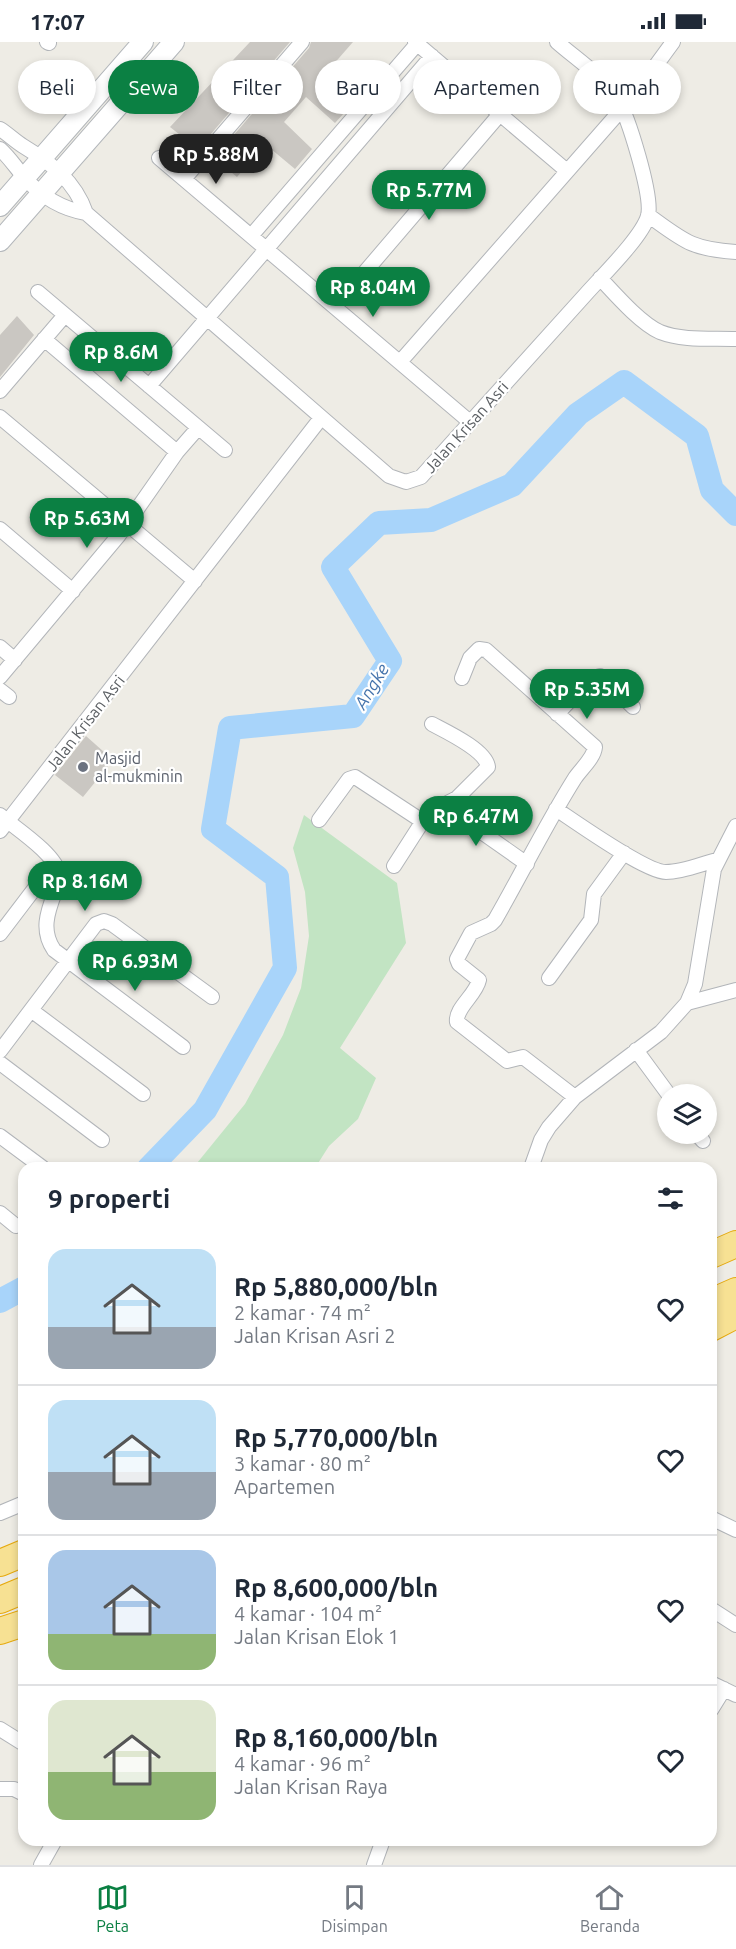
<!DOCTYPE html>
<html lang="id">
<meta charset="utf-8">
<style>
body{margin:0;font-family:Ubuntu,sans-serif;background:#f6f6f7;color:#1f2937;height:100vh;display:flex;flex-direction:column;font-size:22px;white-space:nowrap}
*{box-sizing:border-box;margin:0}
p{font-size:20px;color:#747a83}
.icon{flex:none;width:33px;height:33px;fill:none;stroke:currentColor;stroke-width:2;stroke-linecap:round;stroke-linejoin:round}
.map{position:relative;flex:1;overflow:hidden}
.details{position:absolute;left:18px;top:1120px;width:699px;height:684px;display:flex;flex-direction:column;background:#fff;border-radius:18px;box-shadow:0 3px 9px #0003}
.details>*{flex:none}
.guide{position:absolute;left:18px;top:18px;width:700px;height:54px;display:flex;gap:12px}
.tools{position:absolute;left:657px;top:1042px;display:grid;gap:12px}
.tools a{display:grid;place-items:center;width:60px;height:60px;border-radius:50%;background:#fff;box-shadow:0 3px 9px #0003;font-size:30px}
.price{position:absolute;translate:-50% -51px;padding:0 14px;border-radius:21px;background:#0b8043;color:#fff;font-size:20px;line-height:39px;filter:drop-shadow(0 2px 3px #0008)}
.price::after{content:'';position:absolute;left:50%;top:36px;width:18px;height:14px;margin-left:-9px;background:inherit;clip-path:polygon(0 0,100% 0,50% 100%)}
.price.on{background:#222;color:#fff}
ul{padding:0;list-style:none}
li{display:flex;align-items:center;gap:18px;height:150px;padding:0 30px}
li+li{border-top:2px solid #e0e1e3}
li span{display:grid;place-items:center;flex:none;width:168px;height:120px;border-radius:18px;color:#555}
li>.icon{margin-inline-start:auto}
span .icon{width:72px;height:72px;fill:#fffc;stroke-width:1}
li b{font-size:26px}
h2{display:flex;justify-content:space-between;align-items:center;height:72px;padding:0 30px;font-size:26px}
.chip{padding:0 21px;border-radius:27px;background:#fff;box-shadow:0 3px 9px #0003;font-size:21px;line-height:54px}
.chip.on{background:#0b8043;color:#fff}
.status{display:flex;justify-content:space-between;align-items:center;height:42px;padding:0 30px;background:#fff;direction:ltr}
.status svg{height:16px;fill:currentColor}
.menu{display:flex;justify-content:space-around;align-items:center;height:84px;border-top:2px solid #e0e1e3;background:#fff;font-size:16px;color:#747a83}
.menu a{display:grid;justify-items:center;gap:3px}
.menu .on{color:#0b8043}
.map>svg:first-child{display:block}
.green{fill:#c2e4c3}
.lines{fill:none;stroke-linecap:round;stroke-linejoin:round}
.river{stroke:#a8d4fa;stroke-width:24}
.building{fill:#cac7c2}
.street-casing{stroke:#b2b5b9;stroke-width:16}
.secondary-casing{stroke:#b3b7bb;stroke-width:22}
.highway-casing{stroke:#e6a90d;stroke-width:28}
.street{stroke:#fff;stroke-width:14}
.secondary{stroke:#fff;stroke-width:20}
.highway{stroke:#f7e193;stroke-width:26}
.worship-dot{fill:#6b7280;stroke:#fff;stroke-width:2}
.labels{text-anchor:middle;dominant-baseline:central;stroke-width:4.5;stroke-linejoin:round;paint-order:stroke}
.street-label{font-size:16px;fill:#5c6064;stroke:#fff}
.worship-label{font-size:16px;fill:#5b616d;stroke:#fff;text-anchor:start}
.water-label{font-size:18px;font-style:italic;fill:#4674ac;stroke:#fff}
</style>
<div class="status"><b>17:07</b><svg viewBox="0 0 49 12"><path d="M0 12V9h3v3zM5 12V6h3v6zM10 12V3h3v9zM15 12V0h3v12zM26 1h20v11H26zM47 4h2v5h-2z"/></svg></div>
<div class="map">
<svg width="736" height="1823" viewBox="0 0 736 1823">
<rect width="100%" height="100%" fill="#eeece5"/>
<path class="green" d="M304,773L397,841L406,901L340,1006L376,1036L358,1077L329,1104L315,1126H193L245,1062L283,993L301,946L309,894L305,850L293,806Z"/>
<g class="lines">
<path class="river" d="M149,1126L205,1068L285,926L277,835L213,787L230,686L353,674L390,619L333,525L379,481L431,478L512,443L578,372L624,340L697,394L712,448L736,472
M0,1259L24,1246"/>
</g>
<path class="building" d="M250,0H290L198,107L170,85Z
M311,0H353L325,32L353,61L335,81L306,55L284,80L312,107L295,127L265,102L237,135L214,116L309,6Z
M17,274L34,293L0,335V293Z
M86,694L113,718L83,755L55,733Z"/>
<g class="lines">
<defs>
<path id="street" d="M47,0L49,1
M415,0L567,129
M0,87C8,92 15,99 23,104C51,121 75,139 86,171L389,434L406,440L421,435C476,374 531,313 586,252C602,234 642,195 648,174C653,154 628,74 617,56C605,36 575,16 557,0
M0,107C10,116 16,126 25,136C41,154 62,167 86,171
M159,116L470,380
M184,137L302,0
M648,173C684,199 691,207 736,210
M251,194L417,2
M600,236C615,252 640,281 660,290C683,299 712,296 736,297
M38,250L225,408
M335,265L500,72
M44,297L177,410
M400,320L635,52L673,0
M149,344L432,14
M0,349L65,273
M0,375L195,539
M0,487L73,549
M0,605L15,618
M0,635L119,493L177,410L198,386
M462,636L470,616L479,607L486,608L595,705C594,716 581,727 575,736C546,782 522,831 495,878L491,882L471,891L457,917L459,922L479,938C476,953 455,966 457,980L507,1019L523,1015L575,1055
M0,648L9,655
M557,672L588,640L600,634L606,638L633,665
M443,763L527,822
M556,767C577,781 646,830 666,830C683,830 701,822 717,818
M0,773C15,786 56,812 59,832C59,838 57,845 55,850C47,871 41,889 54,908L183,1005
M319,778L349,737L355,735L422,779
M0,789L321,376
M394,824L428,771L457,756L488,725C486,708 447,690 432,682
M0,892L54,821
M549,936L591,878L594,852L624,811
M687,961L736,948
M31,968L143,1052
M636,1008L669,1053
M0,1009L96,882L104,879L112,882L212,955
M0,1021L102,1098
M697,1092L703,1099
M0,1094L43,1126
M531,1126L541,1098L549,1085L575,1055L661,990L687,961L695,942L714,827L736,784
M0,1171L16,1184
M0,1471L24,1461
M711,1476L736,1488
M711,1567L736,1583
M711,1641L736,1653
M711,1668L724,1647
M0,1687L24,1702
M0,1747H14L24,1752
M41,1823L55,1798
M374,1823L383,1798"/>
<path id="secondary" d="M0,164L143,0
M0,199L174,0"/>
<path id="highway" d="M711,1213L736,1202
M711,1260L736,1249
M711,1286L736,1273
M0,1521L24,1511
M0,1558L24,1548
M0,1589L24,1581"/>
</defs>
<use href="#street" class="street-casing"/>
<use href="#secondary" class="secondary-casing"/>
<use href="#highway" class="highway-casing"/>
<use href="#street" class="street"/>
<use href="#secondary" class="secondary"/>
<use href="#highway" class="highway"/>
</g>
<circle class="worship-dot" cx="83" cy="725" r="6"/>
<g class="labels">
<g class="street-label">
<text transform="translate(466 385) rotate(-48)">Jalan Krisan Asri</text>
<text transform="translate(85 681) rotate(-52)">Jalan Krisan Asri</text>
</g>
<g class="worship-label">
<text x="95" y="716">Masjid<tspan x="95" dy="18">al-mukminin</tspan></text>
</g>
<g class="water-label">
<text transform="translate(371 644) rotate(-59)">Angke</text>
</g>
</g>
</svg>
<div class="tools">
<a><svg class="icon" aria-label="layers" viewBox="0 0 24 24"><path d="M12 4l9 5-9 5-9-5zM3 14l9 5 9-5"/></svg></a>
</div>
<b class="price on" style="left:216px;top:143px">Rp 5.88M</b>
<b class="price" style="left:429px;top:179px">Rp 5.77M</b>
<b class="price" style="left:373px;top:276px">Rp 8.04M</b>
<b class="price" style="left:121px;top:341px">Rp 8.6M</b>
<b class="price" style="left:87px;top:507px">Rp 5.63M</b>
<b class="price" style="left:587px;top:678px">Rp 5.35M</b>
<b class="price" style="left:476px;top:805px">Rp 6.47M</b>
<b class="price" style="left:85px;top:870px">Rp 8.16M</b>
<b class="price" style="left:135px;top:950px">Rp 6.93M</b>
<div class="guide">
<a class="chip">Beli</a>
<a class="chip on">Sewa</a>
<a class="chip">Filter</a>
<a class="chip">Baru</a>
<a class="chip">Apartemen</a>
<a class="chip">Rumah</a>
</div>
<section class="details">
<h2>9 properti<svg class="icon" aria-label="filters" viewBox="0 0 24 24"><path d="M4 7h16M4 17h16"/><circle cx="9" cy="7" r="2"/><circle cx="15" cy="17" r="2"/></svg></h2>
<ul>
<li><span style="background:linear-gradient(#bfe0f5 65%,#9aa5b1 0)"><svg class="icon" aria-label="home" viewBox="0 0 24 24"><path d="M3 11l9-7 9 7M6 9v11h12V9"/></svg></span><div><b>Rp 5,880,000/bln</b><p>2 kamar · 74 m²</p><p>Jalan Krisan Asri 2</p></div><svg class="icon" aria-label="heart" viewBox="0 0 24 24"><path d="M12 20l-8-8c-3-5 5-10 8-4 3-6 11-1 8 4z"/></svg></li>
<li><span style="background:linear-gradient(#bfe0f5 60%,#9aa5b1 0)"><svg class="icon" aria-label="home" viewBox="0 0 24 24"><path d="M3 11l9-7 9 7M6 9v11h12V9"/></svg></span><div><b>Rp 5,770,000/bln</b><p>3 kamar · 80 m²</p><p>Apartemen</p></div><svg class="icon" aria-label="heart" viewBox="0 0 24 24"><path d="M12 20l-8-8c-3-5 5-10 8-4 3-6 11-1 8 4z"/></svg></li>
<li><span style="background:linear-gradient(#a9c7e8 70%,#8fb573 0)"><svg class="icon" aria-label="home" viewBox="0 0 24 24"><path d="M3 11l9-7 9 7M6 9v11h12V9"/></svg></span><div><b>Rp 8,600,000/bln</b><p>4 kamar · 104 m²</p><p>Jalan Krisan Elok 1</p></div><svg class="icon" aria-label="heart" viewBox="0 0 24 24"><path d="M12 20l-8-8c-3-5 5-10 8-4 3-6 11-1 8 4z"/></svg></li>
<li><span style="background:linear-gradient(#dfe7d0 60%,#8fb573 0)"><svg class="icon" aria-label="home" viewBox="0 0 24 24"><path d="M3 11l9-7 9 7M6 9v11h12V9"/></svg></span><div><b>Rp 8,160,000/bln</b><p>4 kamar · 96 m²</p><p>Jalan Krisan Raya</p></div><svg class="icon" aria-label="heart" viewBox="0 0 24 24"><path d="M12 20l-8-8c-3-5 5-10 8-4 3-6 11-1 8 4z"/></svg></li>
</ul>
</section>
</div>
<nav class="menu">
<a class="on"><svg class="icon" aria-label="map" viewBox="0 0 24 24"><path d="M3 6l6-2 6 2 6-2v14l-6 2-6-2-6 2zM9 4v14M15 6v14"/></svg>Peta</a>
<a><svg class="icon" aria-label="saved" viewBox="0 0 24 24"><path d="M7 4h10v16l-5-4-5 4z"/></svg>Disimpan</a>
<a><svg class="icon" aria-label="home" viewBox="0 0 24 24"><path d="M3 11l9-7 9 7M6 9v11h12V9"/></svg>Beranda</a>
</nav>
